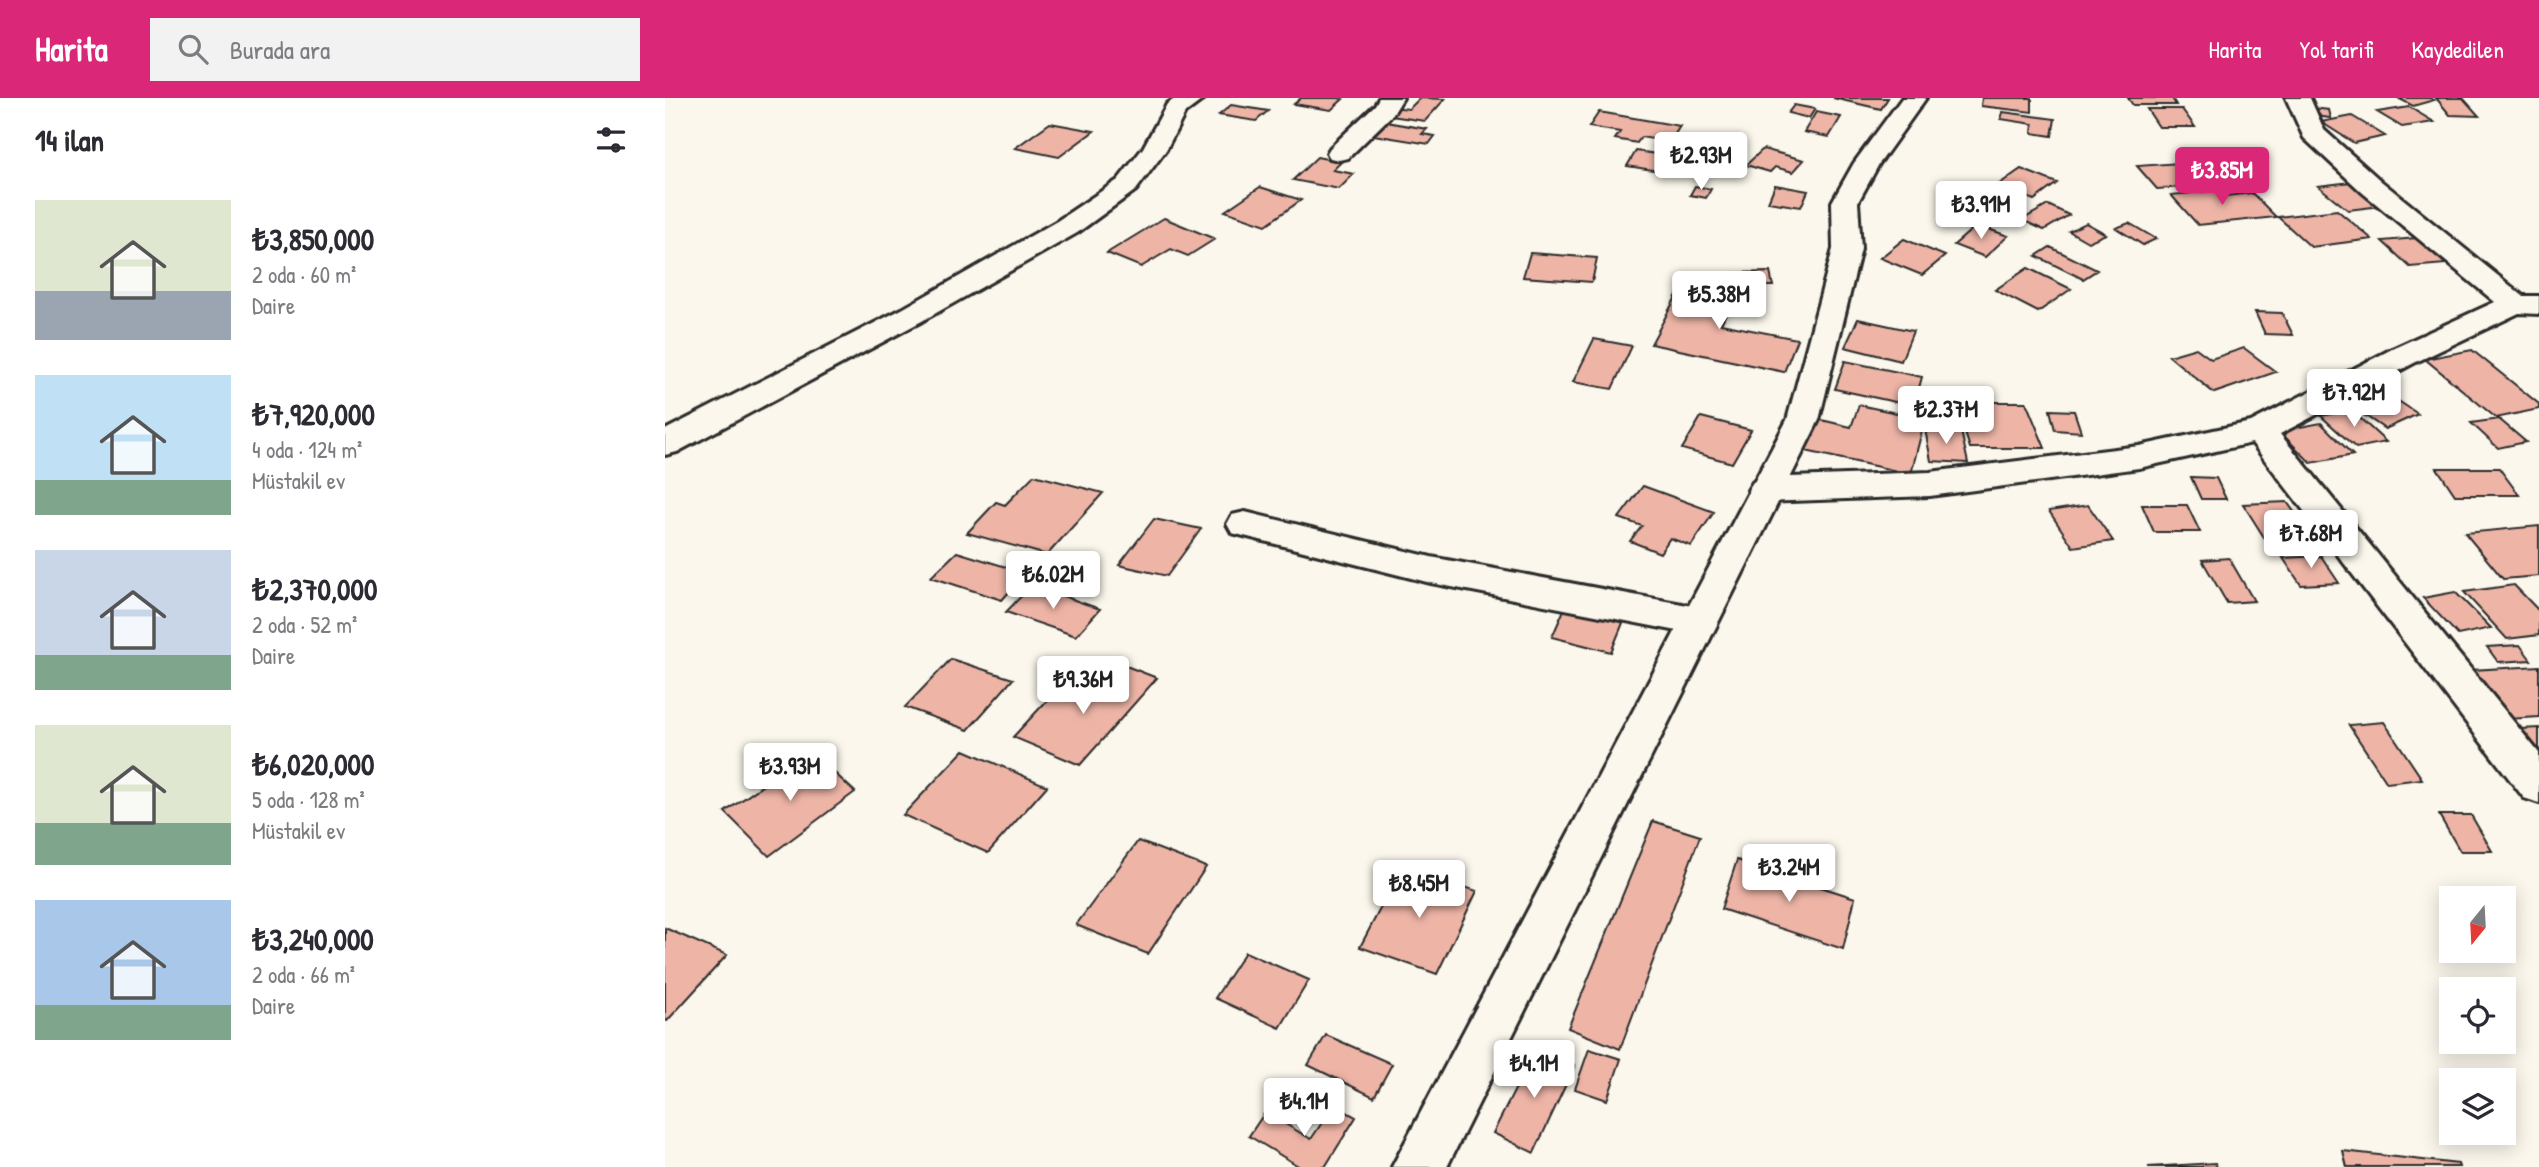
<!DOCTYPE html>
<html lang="tr">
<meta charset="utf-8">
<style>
body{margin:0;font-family:"Patrick Hand",sans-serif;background:#f2f2f3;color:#2b2b33;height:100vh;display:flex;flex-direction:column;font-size:26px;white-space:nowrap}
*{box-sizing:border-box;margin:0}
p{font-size:23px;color:#7c7c81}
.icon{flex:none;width:38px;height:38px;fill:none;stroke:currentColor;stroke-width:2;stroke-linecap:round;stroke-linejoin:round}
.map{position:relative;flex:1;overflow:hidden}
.side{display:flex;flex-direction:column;background:#fff;width:665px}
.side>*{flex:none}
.needle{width:46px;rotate:198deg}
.buttons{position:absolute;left:1774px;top:788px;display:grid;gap:14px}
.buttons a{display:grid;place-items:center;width:77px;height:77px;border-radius:0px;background:#fff;box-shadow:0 4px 18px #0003;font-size:35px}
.price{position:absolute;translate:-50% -60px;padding:0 16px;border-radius:7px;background:#fff;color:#222;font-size:23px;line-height:46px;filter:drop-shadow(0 2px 4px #0008)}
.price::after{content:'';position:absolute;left:50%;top:42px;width:21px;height:16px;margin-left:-10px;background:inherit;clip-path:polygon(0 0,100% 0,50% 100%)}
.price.current{background:#db2777;color:#fff}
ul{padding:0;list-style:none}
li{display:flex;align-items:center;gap:21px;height:175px;padding:0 35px}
li span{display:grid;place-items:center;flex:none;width:196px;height:140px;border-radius:0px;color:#555}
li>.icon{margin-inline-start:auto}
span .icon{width:84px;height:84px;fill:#fffc;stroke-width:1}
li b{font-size:30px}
h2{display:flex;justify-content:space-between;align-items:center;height:84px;padding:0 35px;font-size:30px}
header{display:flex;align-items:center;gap:42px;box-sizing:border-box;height:98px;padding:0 35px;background:#db2777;color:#fff}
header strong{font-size:33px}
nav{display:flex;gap:38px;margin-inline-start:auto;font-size:24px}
.search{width:490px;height:63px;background:#f2f2f3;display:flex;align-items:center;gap:18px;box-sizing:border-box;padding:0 24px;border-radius:0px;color:#7c7c81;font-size:26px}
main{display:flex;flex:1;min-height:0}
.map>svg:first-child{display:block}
.building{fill:#eeb5a7;stroke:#2b2b2b;stroke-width:2}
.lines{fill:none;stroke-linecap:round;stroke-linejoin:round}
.street-casing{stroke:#2b2b2b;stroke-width:6}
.secondary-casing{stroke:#2b2b2b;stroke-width:6}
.street{fill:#fbf7ec;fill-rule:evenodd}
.secondary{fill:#fbf7ec;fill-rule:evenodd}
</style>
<header>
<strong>Harita</strong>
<div class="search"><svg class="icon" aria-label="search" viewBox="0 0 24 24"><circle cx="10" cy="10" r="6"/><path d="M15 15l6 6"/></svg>Burada ara</div>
<nav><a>Harita</a><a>Yol tarifi</a><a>Kaydedilen</a></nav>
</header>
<main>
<section class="side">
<h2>14 ilan<svg class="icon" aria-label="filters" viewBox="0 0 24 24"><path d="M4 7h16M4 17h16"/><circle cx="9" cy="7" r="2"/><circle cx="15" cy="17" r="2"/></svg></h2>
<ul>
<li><span style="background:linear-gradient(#dfe7d0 65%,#9aa5b1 0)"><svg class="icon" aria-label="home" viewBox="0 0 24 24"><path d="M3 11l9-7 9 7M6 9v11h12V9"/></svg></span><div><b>₺3,850,000</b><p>2 oda · 60 m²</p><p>Daire</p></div></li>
<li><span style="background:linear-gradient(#bfe0f5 75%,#7fa58c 0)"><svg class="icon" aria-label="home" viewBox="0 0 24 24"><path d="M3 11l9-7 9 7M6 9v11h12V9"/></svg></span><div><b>₺7,920,000</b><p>4 oda · 124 m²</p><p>Müstakil ev</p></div></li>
<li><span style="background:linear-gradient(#c9d6e8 75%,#7fa58c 0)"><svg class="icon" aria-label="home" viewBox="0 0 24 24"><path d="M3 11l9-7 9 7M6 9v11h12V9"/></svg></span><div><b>₺2,370,000</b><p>2 oda · 52 m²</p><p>Daire</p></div></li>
<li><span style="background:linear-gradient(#dfe7d0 70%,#7fa58c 0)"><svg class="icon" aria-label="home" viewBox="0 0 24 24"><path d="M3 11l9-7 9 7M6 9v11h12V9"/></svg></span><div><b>₺6,020,000</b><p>5 oda · 128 m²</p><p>Müstakil ev</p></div></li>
<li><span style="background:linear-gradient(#a9c7e8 75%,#7fa58c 0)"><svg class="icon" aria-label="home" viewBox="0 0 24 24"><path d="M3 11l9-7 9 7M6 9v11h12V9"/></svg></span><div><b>₺3,240,000</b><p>2 oda · 66 m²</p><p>Daire</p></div></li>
</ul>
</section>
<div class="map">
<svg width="1874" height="1069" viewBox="0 0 1874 1069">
<rect width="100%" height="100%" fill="#fbf7ec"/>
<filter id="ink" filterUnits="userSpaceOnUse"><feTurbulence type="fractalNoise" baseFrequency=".0143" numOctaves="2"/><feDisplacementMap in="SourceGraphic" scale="14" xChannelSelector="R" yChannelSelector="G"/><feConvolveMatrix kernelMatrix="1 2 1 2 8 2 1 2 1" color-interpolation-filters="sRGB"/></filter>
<g filter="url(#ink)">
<path class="building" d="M636,0H673L678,1L666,12L629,6Z
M755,0L780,1L760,23L719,17L727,9L744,11Z
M1168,0H1223L1216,11Z
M1317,0H1367V14L1316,8Z
M1463,0H1507L1511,7H1468Z
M1733,0H1765L1769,2L1748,8Z
M1771,0H1798L1814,18L1785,17Z
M566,7L603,13L591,23L554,17Z
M1129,7L1150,11L1144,20L1123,15Z
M1744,9L1769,24L1737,29L1712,14Z
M1647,10L1664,12L1666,20L1649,18Z
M1482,11H1517L1530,29H1494Z
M934,14L1015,28L1005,44L976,39L972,45L950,41L955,34L924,29Z
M1151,14L1176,19L1164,39L1139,34Z
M1338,14L1390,21L1387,38L1367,35L1368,26L1336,21Z
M1687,18L1720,38L1689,45L1656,24Z
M721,24L762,31L757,36L770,38L764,46L709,37Z
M385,25L429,33L394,59L350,50Z
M1098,51L1139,62L1128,74L1110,69L1105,74L1081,67Z
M971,53L1028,61L1020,77L962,68Z
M652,59L676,64L668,72L689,76L674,91L628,82Z
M1529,64L1550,87L1492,91L1472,68Z
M1356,71L1392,85L1369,102L1333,87Z
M1686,84L1716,108L1683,112L1653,88Z
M1110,87L1143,93L1136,109L1103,104Z
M1030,88L1046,91L1041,100L1025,97Z
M595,89L636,102L601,127L560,113Z
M1323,92L1358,106L1341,119L1306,104Z
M1556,92L1561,98L1587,95L1611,119L1533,127L1506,97Z
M1305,107L1320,113L1311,120L1296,114Z
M1383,107L1404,117L1379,132L1357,122Z
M1672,112L1707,141L1646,149L1613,119Z
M499,120L550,141L523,158L506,151L476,169L442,155Z
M1421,125L1441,136L1423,144L1404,133Z
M1464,125L1491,141L1478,147L1451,130Z
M1312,127L1343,138L1320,159L1289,147Z
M1752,140L1781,166L1745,169L1717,143Z
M1239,141L1280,158L1257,177L1215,160Z
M1385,149L1432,172L1418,181L1371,158Z
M865,155L932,160L927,184L858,179Z
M1363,170L1406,191L1373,214L1330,192Z
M1105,174L1108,188H1070L1067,175Z
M1019,184L1071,195L1056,226L1132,241L1119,274L986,246Z
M1590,214L1617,215L1628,237L1600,236Z
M1193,221L1248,233L1236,263L1180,249Z
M929,241L967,248L947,291L908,284Z
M1531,250L1546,261L1579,250L1611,274L1549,295L1504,258Z
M1807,252L1874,306V311L1831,320L1760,261Z
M1180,263L1257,279L1249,308L1170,291Z
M1714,290L1753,316L1720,331L1680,304Z
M1290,304H1361L1380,350H1305Z
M1194,307L1260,321L1246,376L1136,352L1148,320L1186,329Z
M1385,312L1409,313L1416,334L1390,332Z
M1686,312L1721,344L1691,350L1656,318Z
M1036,319L1086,332L1067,365L1017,351Z
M1834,321L1861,344L1833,350L1806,325Z
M1656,325L1688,357L1646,365L1614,333Z
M1260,331L1296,333L1303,365L1266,363Z
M1772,370H1834L1854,397H1790Z
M369,377L438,395L382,457L302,435L331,404L340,407Z
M1526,379L1551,380L1561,401H1536Z
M978,388L1049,414L1026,448L1005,440L995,455L965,443L977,428L954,420Z
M1622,404L1656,451L1609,455L1578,406Z
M1423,407L1448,443L1408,449L1384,413Z
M1477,407H1522L1535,434H1489Z
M489,421L536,431L502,478L454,467Z
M1874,428V478L1838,481L1800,435Z
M292,454L361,475L337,502L266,479Z
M1656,458L1674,485L1636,487L1618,460Z
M1564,460L1589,503L1562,505L1537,462Z
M367,487L435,511L411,538L341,514Z
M1849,487L1874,513V537L1842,541L1799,494Z
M1790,494L1826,530L1793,537L1758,500Z
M902,505L960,520L946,554L887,539Z
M1855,547L1866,562L1833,564L1822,549Z
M286,561L348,581L303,632L240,609Z
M461,568L492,580L415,667L348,639L401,582L436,595Z
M1874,568V619L1843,621L1807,572Z
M1719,624L1757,681L1722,685L1684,627Z
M1874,630V657L1856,631Z
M299,652L382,688L323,755L238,717Z
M146,653L190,694L104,758L60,714Z
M1774,717H1806L1827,753H1795Z
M988,723L1035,738L955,951L903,930Z
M473,743L541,769L483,856L411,827Z
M1072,762L1190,800L1178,851L1056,811Z
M737,769L812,793L772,876L695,849Z
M0,830L62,857L2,923L0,922Z
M580,854L644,882L615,930L550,900Z
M661,937L727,966L709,999L643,967Z
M871,950L910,967L869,1055L828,1035Z
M924,951L956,961L942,1002L910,991Z
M669,1007L691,1019L660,1069H635L584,1038L600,1014L646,1041Z
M1678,1053L1793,1066L1794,1069H1682Z
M1550,1065L1552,1069H1483Z"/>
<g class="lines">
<defs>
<path id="street" d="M511,0H540L520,15L501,52L471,92L412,135L257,223L12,354L0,357V332L237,211L392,123L453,82L478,50L502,6Z
M714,0H738L728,16L683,60L674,62L665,60L662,55L665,50L710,7Z
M1621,0H1645L1659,32L1716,83L1858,198H1874V216L1854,215L1749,265L1615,336L1874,655V705L1859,700L1587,345L1474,370L1265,398L1100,404L1088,400L1083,392L1088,384L1100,380L1265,374L1474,348L1586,324L1727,251L1830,204L1698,95L1639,40Z
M580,414L766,459L1033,509L1046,513L1052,523L1046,533L1033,537L766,485L567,435L562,426L567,417Z"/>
<path id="secondary" d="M1237,0H1261L1214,66L1193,104L1196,151L1154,322L782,1069H727L1122,322L1168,151L1167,104L1189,65Z"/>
</defs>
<use href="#street" class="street-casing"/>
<use href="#secondary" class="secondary-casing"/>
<use href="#street" class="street"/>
<use href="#secondary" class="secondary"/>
</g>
</g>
</svg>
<div class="buttons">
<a><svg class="needle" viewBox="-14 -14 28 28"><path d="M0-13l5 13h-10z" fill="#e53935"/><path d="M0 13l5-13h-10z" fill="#7c7c81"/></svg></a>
<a><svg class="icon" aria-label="locate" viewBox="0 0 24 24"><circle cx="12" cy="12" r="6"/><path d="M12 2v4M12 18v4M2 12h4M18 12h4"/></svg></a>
<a><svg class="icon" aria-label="layers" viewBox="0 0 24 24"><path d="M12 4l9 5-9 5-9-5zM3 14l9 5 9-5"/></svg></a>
</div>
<b class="price" style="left:1036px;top:94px">₺2.93M</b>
<b class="price current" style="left:1557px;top:109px">₺3.85M</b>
<b class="price" style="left:1316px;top:143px">₺3.91M</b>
<b class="price" style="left:1054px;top:233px">₺5.38M</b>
<b class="price" style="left:1689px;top:331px">₺7.92M</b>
<b class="price" style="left:1281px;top:348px">₺2.37M</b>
<b class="price" style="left:1646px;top:472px">₺7.68M</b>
<b class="price" style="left:388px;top:513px">₺6.02M</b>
<b class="price" style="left:418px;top:618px">₺9.36M</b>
<b class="price" style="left:125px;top:705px">₺3.93M</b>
<b class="price" style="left:1124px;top:806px">₺3.24M</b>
<b class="price" style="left:754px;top:822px">₺8.45M</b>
<b class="price" style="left:869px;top:1002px">₺4.1M</b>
<b class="price" style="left:639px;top:1040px">₺4.1M</b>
</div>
</main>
